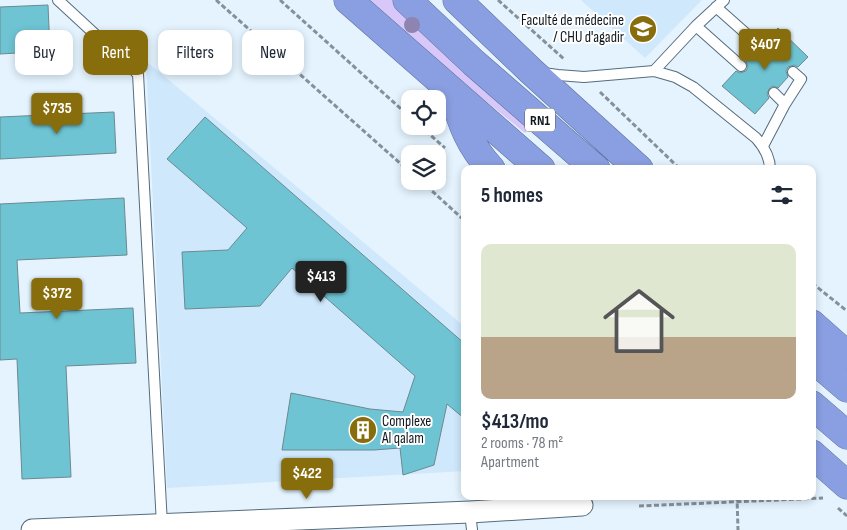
<!DOCTYPE html>
<meta charset="utf-8">
<style>
body{margin:0;font-family:"Sofia Sans Condensed",sans-serif;background:#f2f2f3;color:#1f2937;height:100vh;display:flex;flex-direction:column;font-size:19px;white-space:nowrap}
*{box-sizing:border-box;margin:0}
p{font-size:16px;color:#747a83}
.icon{flex:none;width:28px;height:28px;fill:none;stroke:currentColor;stroke-width:2;stroke-linecap:round;stroke-linejoin:round}
.map{position:relative;flex:1;overflow:hidden}
.drawer{position:absolute;left:461px;top:165px;width:355px;height:335px;display:flex;flex-direction:column;background:#fff;border-radius:10px;box-shadow:0 2px 8px #0003}
.drawer>*{flex:none}
.guide{position:absolute;left:15px;top:30px;width:371px;height:45px;display:flex;gap:10px}
.fabs{position:absolute;left:401px;top:90px;display:grid;gap:10px}
.fabs a{display:grid;place-items:center;width:45px;height:45px;border-radius:10px;background:#fff;box-shadow:0 2px 8px #0003;font-size:25px}
.price{position:absolute;translate:-50% -42px;padding:0 11px;border-radius:5px;background:#886d0c;color:#fff;font-size:16px;line-height:32px;filter:drop-shadow(0 1px 2px #0008)}
.price::after{content:'';position:absolute;left:50%;top:30px;width:15px;height:11px;margin-left:-8px;background:inherit;clip-path:polygon(0 0,100% 0,50% 100%)}
.price.selected{background:#222;color:#fff}
ul{padding:0;list-style:none}
li{display:grid;align-content:center;gap:10px;height:265px;padding:0 20px}
li+li{border-top:1px solid #e0e1e3}
li span{display:grid;place-items:center;height:155px;border-radius:10px;color:#555}
li>.icon{margin-inline-start:auto}
span .icon{width:90px;height:90px;fill:#fffc;stroke-width:1}
li b{font-size:21px}
h2{display:flex;justify-content:space-between;align-items:center;height:60px;padding:0 20px;font-size:21px}
.chip{padding:0 18px;border-radius:10px;background:#fff;box-shadow:0 2px 8px #0003;font-size:18px;line-height:45px}
.chip.selected{background:#886d0c;color:#fff}
.map>svg:first-child{display:block}
.built{fill:#cfe8fc}
.green{fill:#d8c8fa}
.building{fill:#6ec4d3;stroke:#6b8a90}
.lines{fill:none;stroke-linecap:round;stroke-linejoin:round}
.lane-casing{stroke:#566c7c;stroke-width:12}
.street-casing{stroke:#566c7c;stroke-width:23}
.highway-casing{stroke:#5f709e;stroke-width:29}
.path{stroke:#84919a;stroke-width:3;stroke-dasharray:5 2.5;stroke-linecap:butt}
.lane{stroke:#fff;stroke-width:10}
.street{stroke:#fff;stroke-width:21}
.highway{stroke:#8a9fe2;stroke-width:28}
.tree{fill:#8d84af}
.labels{text-anchor:middle;dominant-baseline:central;stroke-width:4;stroke-linejoin:round;paint-order:stroke}
.shield{fill:#fff;stroke:#575d62;stroke-width:1}
.shield-label{font-size:14px;font-weight:bold;fill:#0f181f}
.poi-label{font-size:15px;fill:#0f181f;stroke:#fff;text-anchor:end}
</style>
<div class="map">
<svg width="847" height="530" viewBox="0 0 847 530">
<rect width="100%" height="100%" fill="#e4f3fe"/>
<path class="built" d="M581,0H702L645,58Z
M146,61L465,327V471L167,488Z"/>
<path class="green" d="M367,0H398L531,125L525,133L462,82Z"/>
<path class="building" d="M48,5L50,51L0,54V7Z
M778,28L808,57L798,67L794,65L788,67L786,71L788,77L778,88L773,86L769,89L767,94L769,98L755,114L722,86L736,71L740,73L746,71L748,67L746,61L756,51L759,53L765,51L767,47L765,41Z
M114,112L116,153L0,159V117Z
M205,117L465,344V419L447,404L434,465L403,475L400,448L374,450H282L291,393L370,409L403,412L415,376L292,268L260,306L185,309L182,252L228,250L247,228L167,159Z
M124,198L127,255L17,260L20,313L133,308L136,363L66,366L71,477L22,479L17,359L0,360V204Z"/>
<g class="lines">
<defs>
<path id="lane" d="M58,0L138,74L162,525
M716,7L760,46
M696,26L741,66
M654,71L696,26L724,0
M543,73L558,75L584,77L654,71L675,77L693,87L756,138C764,147 770,157 770,169
M785,104L801,79L793,72
M763,146L785,104L774,93
M470,512L472,530"/>
<path id="street" d="M32,530L470,512L582,505"/>
<path id="highway" d="M348,0L541,169
M407,0L474,63L596,169
M457,0L531,71L639,169
M454,94C461,124 470,146 491,169
M812,324L847,355
M812,358L847,388
M812,405L847,435
M812,454L847,485"/>
</defs>
<use href="#lane" class="lane-casing"/>
<use href="#street" class="street-casing"/>
<use href="#highway" class="highway-casing"/>
<path class="path" d="M216,0L410,172
M280,0L410,117
M498,0L564,59
M600,92L680,169
M420,126L445,148
M421,181L465,221
M812,283L847,311
M737,496L738,530
M639,506L823,498
M838,508L847,516"/>
<use href="#lane" class="lane"/>
<use href="#street" class="street"/>
<use href="#highway" class="highway"/>
</g>
<circle class="tree" cx="412" cy="25" r="8"/>
<defs>
<symbol id="university-disc" viewBox="-11 -11 22 22"><circle r="9.5" fill="#886d0c" stroke="#fff"/><path d="M0-5L7-2L0 1L-7-2ZM-4 1L0 2.5L4 1V4Q0 6-4 4Z" fill="#fff"/></symbol>
<symbol id="building-disc" viewBox="-11 -11 22 22"><circle r="9.5" fill="#886d0c" stroke="#fff"/><path d="M-4-6H4V6H1V3H-1V6H-4ZM-2.5-4.3h1.7v1.8h-1.7ZM.8-4.3h1.7v1.8H.8ZM-2.5-1h1.7V.8h-1.7ZM.8-1h1.7V.8H.8Z" fill="#fff"/></symbol>
</defs>
<g fill-rule="evenodd">
<use href="#university-disc" x="627" y="13" width="32" height="32"/>
<use href="#building-disc" x="347" y="414" width="32" height="32"/>
</g>
<g class="labels">
<rect class="shield" x="525" y="108.5" width="30" height="23" rx="4"/>
<g class="shield-label">
<text x="540" y="120">RN1</text>
</g>
<g class="poi-label">
<text x="624" y="20">Faculté de médecine<tspan x="624" dy="17">/ CHU d'agadir</tspan></text>
<text x="382" y="421" text-anchor="start">Complexe<tspan x="382" dy="17">Al qalam</tspan></text>
</g>
</g>
</svg>
<div class="fabs">
<a><svg class="icon" aria-label="locate" viewBox="0 0 24 24"><circle cx="12" cy="12" r="6"/><path d="M12 2v4M12 18v4M2 12h4M18 12h4"/></svg></a>
<a><svg class="icon" aria-label="layers" viewBox="0 0 24 24"><path d="M12 4l9 5-9 5-9-5zM3 14l9 5 9-5"/></svg></a>
</div>
<b class="price" style="left:765px;top:71px">$407</b>
<b class="price" style="left:57px;top:135px">$735</b>
<b class="price selected" style="left:321px;top:303px">$413</b>
<b class="price" style="left:57px;top:320px">$372</b>
<b class="price" style="left:307px;top:500px">$422</b>
<div class="guide">
<a class="chip">Buy</a>
<a class="chip selected">Rent</a>
<a class="chip">Filters</a>
<a class="chip">New</a>
</div>
<section class="drawer">
<h2>5 homes<svg class="icon" aria-label="filters" viewBox="0 0 24 24"><path d="M4 7h16M4 17h16"/><circle cx="9" cy="7" r="2"/><circle cx="15" cy="17" r="2"/></svg></h2>
<ul>
<li><span style="background:linear-gradient(#dfe7d0 60%,#b9a48a 0)"><svg class="icon" aria-label="home" viewBox="0 0 24 24"><path d="M3 11l9-7 9 7M6 9v11h12V9"/></svg></span><div><b>$413/mo</b><p>2 rooms · 78 m²</p><p>Apartment</p></div></li>
</ul>
</section>
</div>
